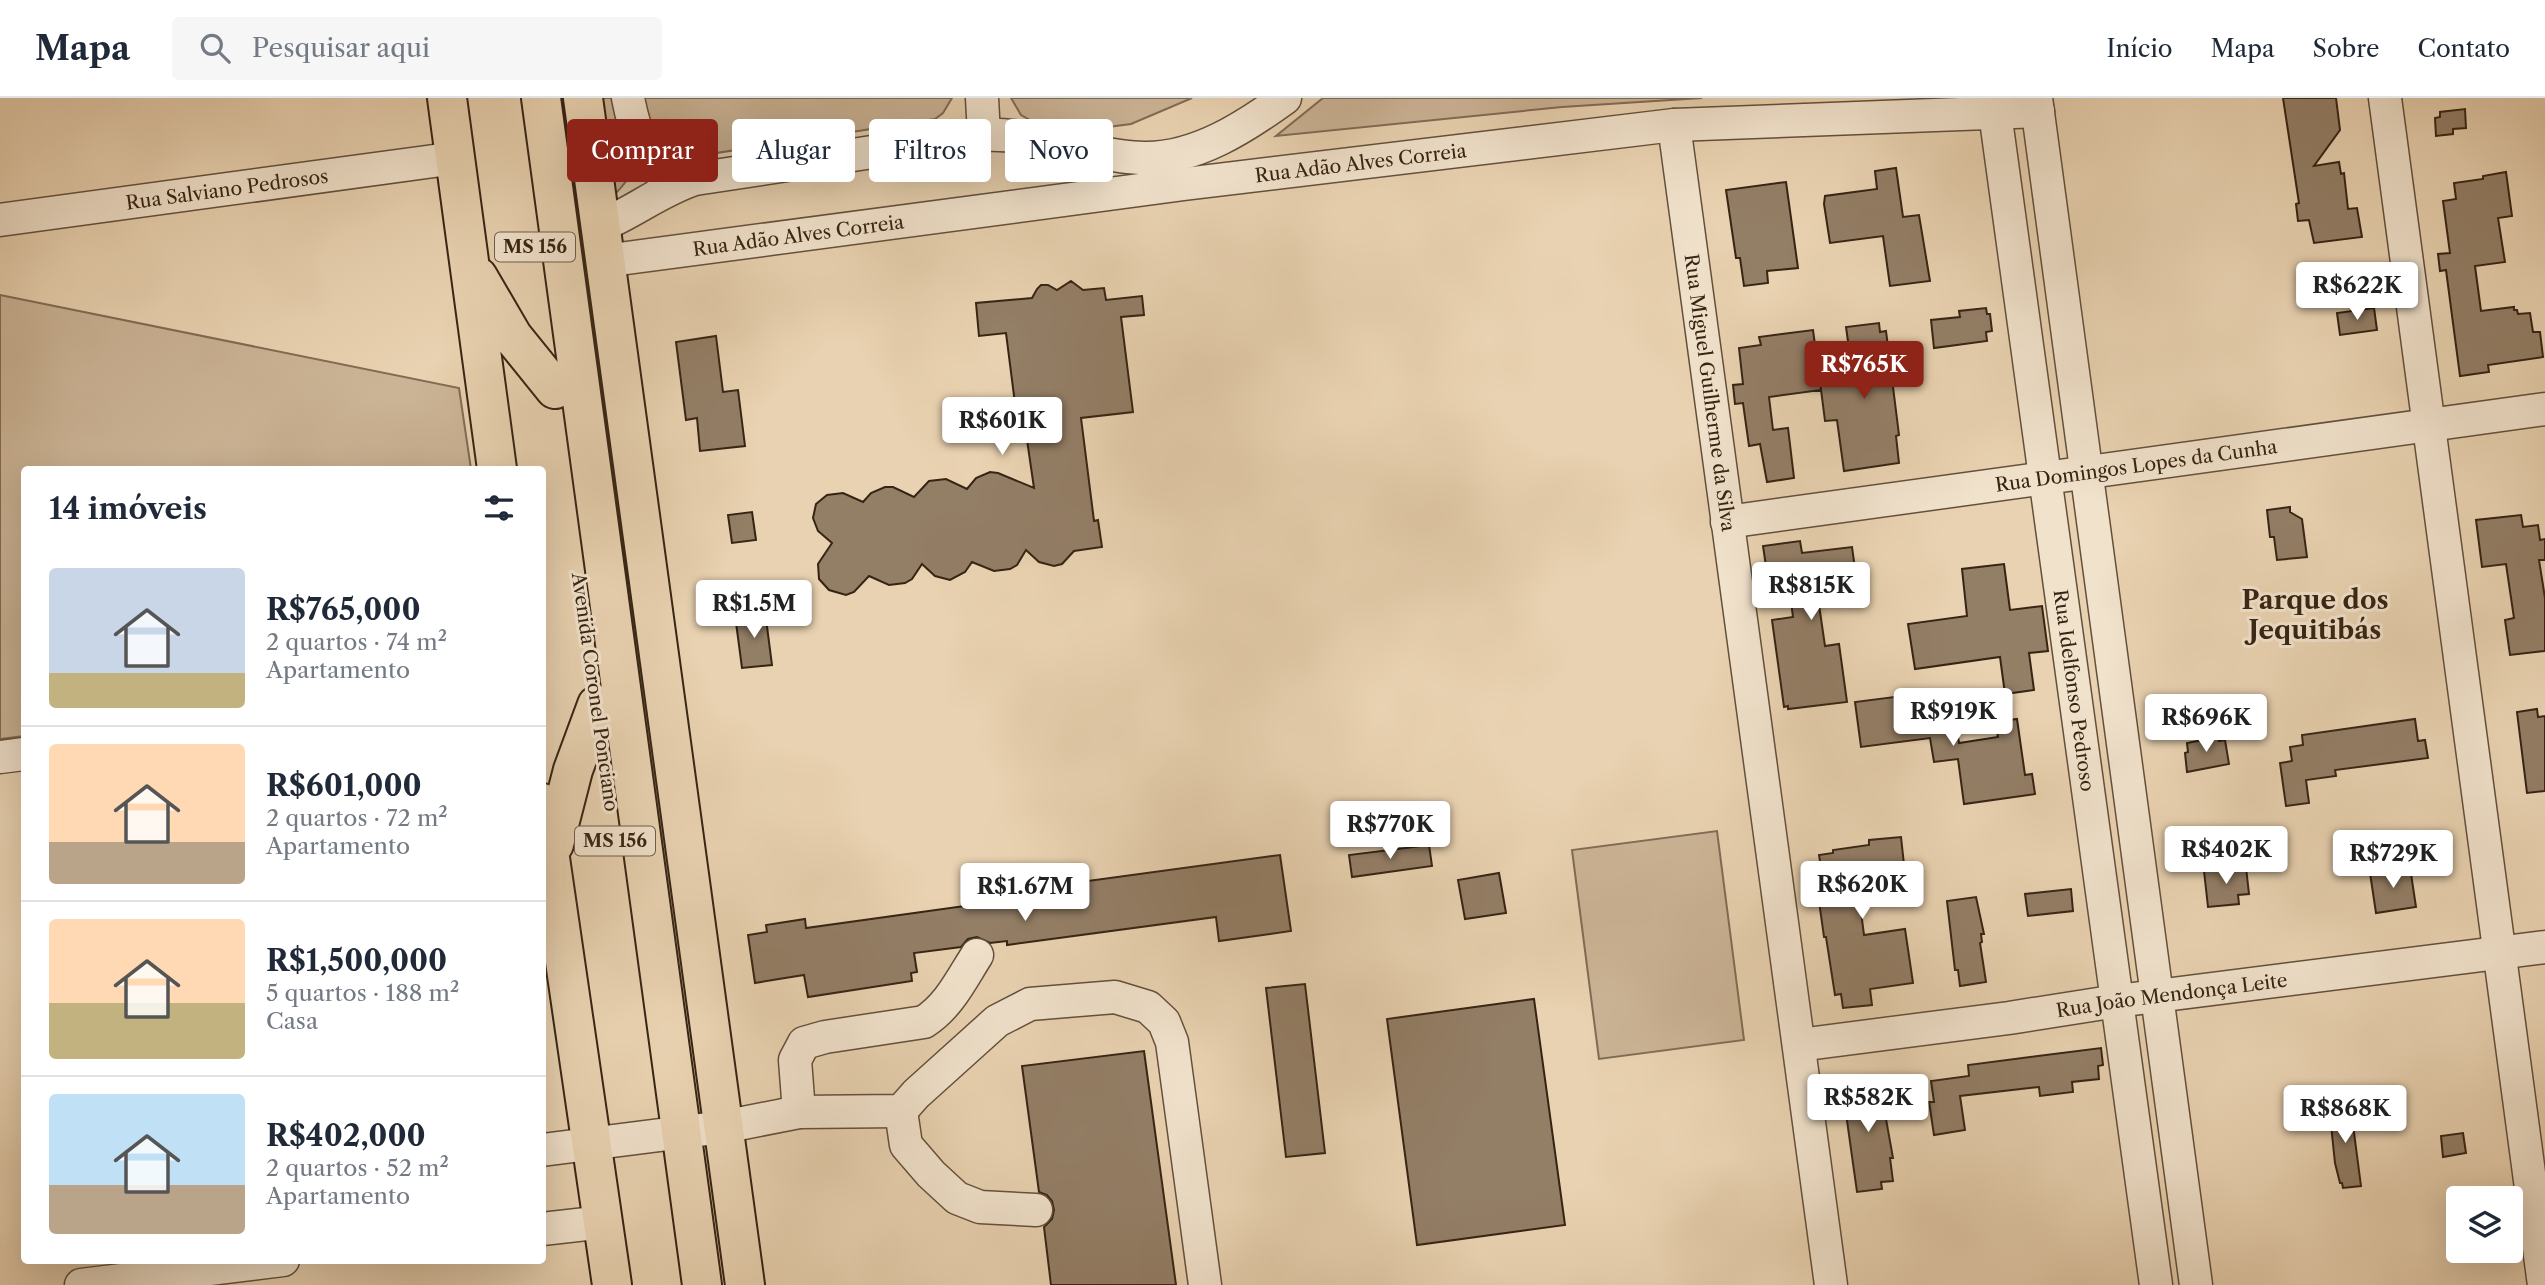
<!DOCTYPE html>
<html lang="pt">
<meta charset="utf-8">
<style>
body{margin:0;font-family:"Libre Caslon Text",serif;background:#f6f6f7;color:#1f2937;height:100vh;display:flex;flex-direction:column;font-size:26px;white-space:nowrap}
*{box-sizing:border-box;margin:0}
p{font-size:23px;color:#747a83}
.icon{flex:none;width:38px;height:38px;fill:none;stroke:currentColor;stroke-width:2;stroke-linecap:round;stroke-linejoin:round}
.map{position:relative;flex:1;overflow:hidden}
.sheet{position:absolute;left:21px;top:368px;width:525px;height:798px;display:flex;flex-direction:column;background:#fff;border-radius:7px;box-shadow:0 7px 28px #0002}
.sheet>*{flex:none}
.banner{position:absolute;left:567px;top:21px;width:665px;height:63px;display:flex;gap:14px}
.buttons{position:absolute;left:2446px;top:1088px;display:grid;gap:14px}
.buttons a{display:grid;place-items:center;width:77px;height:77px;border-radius:7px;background:#fff;box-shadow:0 7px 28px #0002;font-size:35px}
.price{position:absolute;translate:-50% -60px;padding:0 16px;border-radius:7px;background:#fff;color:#222;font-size:23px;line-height:46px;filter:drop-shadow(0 2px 4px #0008)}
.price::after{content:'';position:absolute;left:50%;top:42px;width:21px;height:16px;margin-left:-10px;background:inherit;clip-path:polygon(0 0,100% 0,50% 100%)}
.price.selected{background:#8f2418;color:#fff}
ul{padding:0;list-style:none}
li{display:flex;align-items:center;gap:21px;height:175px;padding:0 28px}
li+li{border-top:2px solid #e0e1e3}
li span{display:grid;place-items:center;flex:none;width:196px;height:140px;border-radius:7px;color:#555}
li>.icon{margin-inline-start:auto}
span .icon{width:84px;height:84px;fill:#fffc;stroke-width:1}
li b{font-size:30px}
h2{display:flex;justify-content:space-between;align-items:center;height:84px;padding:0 28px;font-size:30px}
.tag{padding:0 24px;border-radius:7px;background:#fff;box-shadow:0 7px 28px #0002;font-size:24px;line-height:63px}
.tag.selected{background:#8f2418;color:#fff}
header{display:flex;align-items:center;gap:42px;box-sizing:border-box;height:98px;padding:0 35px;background:#fff;border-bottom:2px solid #e0e1e3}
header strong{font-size:33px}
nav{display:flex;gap:38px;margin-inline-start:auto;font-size:24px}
.search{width:490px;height:63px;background:#f6f6f7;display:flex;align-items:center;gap:18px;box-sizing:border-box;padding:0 24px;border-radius:7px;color:#747a83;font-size:26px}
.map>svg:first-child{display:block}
.green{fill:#cbb496;stroke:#806c55;stroke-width:2}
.building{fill:#937e66;stroke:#362414;stroke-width:2}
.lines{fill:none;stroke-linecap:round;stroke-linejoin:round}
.minor-casing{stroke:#63503b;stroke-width:35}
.major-casing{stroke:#362414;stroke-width:42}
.minor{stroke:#f1e2cc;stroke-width:32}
.major{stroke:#e9d2b1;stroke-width:38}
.labels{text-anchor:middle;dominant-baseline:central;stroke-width:6;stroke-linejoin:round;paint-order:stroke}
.shield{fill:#f1e2cc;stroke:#6e5d4b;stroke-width:2}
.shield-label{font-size:18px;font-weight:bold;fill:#362414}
.street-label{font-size:19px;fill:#362414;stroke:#f1e2cc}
.district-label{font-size:26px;font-weight:bold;fill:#362414;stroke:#f1e2cc}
</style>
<header>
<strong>Mapa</strong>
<div class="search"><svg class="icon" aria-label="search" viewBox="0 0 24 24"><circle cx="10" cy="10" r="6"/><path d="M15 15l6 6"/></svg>Pesquisar aqui</div>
<nav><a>Início</a><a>Mapa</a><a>Sobre</a><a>Contato</a></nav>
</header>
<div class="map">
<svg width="2545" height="1187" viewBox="0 0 2545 1187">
<rect width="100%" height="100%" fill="#e9d2b1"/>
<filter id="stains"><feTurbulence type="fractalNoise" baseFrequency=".00286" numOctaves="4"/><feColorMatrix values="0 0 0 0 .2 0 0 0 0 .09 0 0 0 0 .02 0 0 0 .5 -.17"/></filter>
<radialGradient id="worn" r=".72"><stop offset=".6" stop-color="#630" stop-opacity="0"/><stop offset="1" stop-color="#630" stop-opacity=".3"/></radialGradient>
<path class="green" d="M556,0H614L628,36L635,71C618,96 608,106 580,117L571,112Z
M640,0H952L943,15L935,21L678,61L662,57Z
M1011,0H1192L1131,26L1055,36L1021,17Z
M1323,0H1702L1562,9L1276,38Z
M0,197L459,290L471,371H24V638L0,641Z
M1717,733L1744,942L1599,961L1572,752Z"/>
<path class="building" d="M2283,0H2336L2340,32L2314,68L2339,64L2341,76L2344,75L2348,111L2357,110L2362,139L2314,145L2309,122L2298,123L2296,106L2299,105Z
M2465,11L2466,30L2453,31V36L2436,38L2435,20L2440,19V14Z
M1896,70L1903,119L1919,117L1930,183L1890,188L1883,138L1830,145L1824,106L1825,98L1877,91L1875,73Z
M2506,74L2512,118L2498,120L2505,164L2475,168L2481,213L2514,209V212H2517L2518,216L2530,215L2533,234H2540L2543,259L2488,267L2489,274L2460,278L2446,172L2440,173L2438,156L2450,155L2443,103L2456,101L2454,85L2483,81V78Z
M1786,84L1798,170L1767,173L1768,185L1744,188L1740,160H1736L1726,92Z
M1071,183L1083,192L1104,190L1106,202L1142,198L1144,217L1121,219L1133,314L1081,320L1094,423L1098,422L1102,449L1074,453L1062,466L1054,468L1039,464L1026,452L1017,467L1010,471L994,473L972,464L965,474L950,482L935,478L922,466L912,481L905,485L889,487L869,478L854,494L846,497L829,492L819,481L818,466L832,445L818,433L813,420L816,406L827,397L843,395L863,404L871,395L885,389H893L914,399L929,383L946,381L967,391L976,380L990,374L998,375L1034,390L1025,328L1018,329L1006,235L979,238L976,205L1032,200L1037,191L1041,187H1048L1057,192Z
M1986,210L1987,216H1990L1992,233L1986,234L1987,243L1934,250L1931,222L1960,219L1959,213Z
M2374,210L2377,232L2340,237L2337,215Z
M1879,225L1880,234L1886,233L1899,337L1896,338L1899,365L1844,373L1837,322L1825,323L1819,276L1852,272L1846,229Z
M1813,232L1821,292L1769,299L1773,332L1788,330L1794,380L1767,384L1760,346L1749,348L1743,305L1735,306L1733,287L1743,286L1739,250L1761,247L1759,239Z
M716,238L723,294L738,292L745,348L700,353L697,320L686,322L676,244Z
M2290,409V414L2302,421L2307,459L2277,462L2274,439H2270L2267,412Z
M752,414L756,442L732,445L728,417Z
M2521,417L2523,429L2538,427L2540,442L2545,441V462H2539L2545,500V553L2510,557L2505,522L2514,520L2506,466L2482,469L2476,422Z
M1800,443L1802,455L1852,449L1858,492H1855L1856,501L1819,507L1825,548L1839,546L1847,604L1788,611V608L1784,609L1772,522L1793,519L1787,473L1767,475L1763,448Z
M2004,466L2010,512L2042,508L2048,553L2029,555L2034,592L2005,596L2000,559L1915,571L1908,526L1967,518L1962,471Z
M765,513L772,567L742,570L735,517Z
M1902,598L1905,619L1954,613L1959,645L1998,639L1995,624L2017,621L2025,677L2032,676L2035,696L1964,706L1958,661L1934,664L1930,640L1861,649L1855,604Z
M2537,611L2538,619L2545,618V693L2527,695L2517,614Z
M2415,621L2418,643L2425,642L2428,660L2335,672L2336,678L2306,682L2309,705L2286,708L2280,665L2292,663L2290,649L2303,647L2302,637Z
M2218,639L2219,643L2225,642L2229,666L2187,674L2185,655L2188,654L2187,645Z
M1901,739L1906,785L1858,791L1864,837L1905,831L1913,885L1870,891L1872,907L1843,910L1841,896L1835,897L1826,839H1824L1818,796H1822L1818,770L1821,769L1819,757L1833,755V752L1869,747V742Z
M1429,747L1432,768L1352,779L1349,757Z
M1280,757L1291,833L1219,843L1216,819L1007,847V843L990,845L977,839L968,841L961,849L914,855L917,874L911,875L912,883L808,899L804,877L755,885L748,837L767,834L766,827L805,821L806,830L1001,803L1000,795Z
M2246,769L2249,796L2238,797L2239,806L2208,809L2204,773Z
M2410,769L2416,809L2376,815L2370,775Z
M1499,775L1506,815L1465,821L1458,782Z
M2071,791L2073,813L2028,818L2025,796Z
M1976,799L1984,836H1981L1982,844L1980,845L1986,884L1960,888L1958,872H1955L1947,803Z
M1305,886L1325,1055L1286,1059L1266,890Z
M1534,901L1565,1127L1417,1147L1387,921Z
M2101,950L2103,967L2098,968L2099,981L2072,984L2073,994L2040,998L2039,989L1960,998L1965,1032L1934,1037L1929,1004H1934L1931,983L1969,978L1968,967Z
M1144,953L1176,1187H1051L1044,1129L1052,1121L1054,1112L1052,1103L1047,1097L1039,1094L1022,968Z
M1868,977L1869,984L1879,982L1893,1060H1890L1893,1083L1881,1084L1882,1091L1857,1094L1842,987L1852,986L1851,979Z
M2350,1004L2361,1088L2343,1090L2342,1085H2340L2335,1065L2329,1007Z
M2463,1035L2466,1055L2443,1059L2441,1038Z"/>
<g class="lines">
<defs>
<g id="minor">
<path d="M628,0C635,36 645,64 674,88"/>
<path d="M982,0L984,37"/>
<path id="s1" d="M1993,0L2156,1187"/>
<path d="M2036,0L2196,1187"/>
<path d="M2385,0L2544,1187"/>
<path id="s2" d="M1674,27L1831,1187"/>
<path id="s3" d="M0,122L456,60"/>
<path d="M600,128C633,115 660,92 695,81L984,37C1018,35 1047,45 1080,51C1101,55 1123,60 1144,60C1196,61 1245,29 1285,0"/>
<path id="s4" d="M604,163L1184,86L1674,27L2038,13"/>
<path id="s5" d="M1727,424L2545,311"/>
<path d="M0,659L24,656"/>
<path id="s6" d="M1799,947L2009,920L2117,903L2545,849"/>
<path d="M901,1013L906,1047L931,1076L957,1100L980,1109L1036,1112"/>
<path d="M799,1014L795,962L804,945L825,939L924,924C949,908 961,882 977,857"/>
<path d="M542,1052L723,1029L799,1014L901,1013L916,996L997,923L1030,906L1115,899L1148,909L1164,924L1172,944L1205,1187"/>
<path d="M542,1131L604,1124"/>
<path d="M81,1187L283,1162"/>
</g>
<path id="major" d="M447,0L497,371
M541,0L702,1187
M583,0L745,1187
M478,179L513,239L555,291
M542,705L612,1187
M554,746L573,672L597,607"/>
</defs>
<use href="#minor" class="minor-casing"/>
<use href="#major" class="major-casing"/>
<use href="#minor" class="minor"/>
<use href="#major" class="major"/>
</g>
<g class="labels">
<g class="shield">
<rect x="495" y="134.5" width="80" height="29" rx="5"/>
<rect x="575" y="728.5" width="80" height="29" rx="5"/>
</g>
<g class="shield-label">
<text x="535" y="149">MS 156</text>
<text x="615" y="743">MS 156</text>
</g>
<g class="street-label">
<text stroke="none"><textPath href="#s4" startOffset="763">Rua Adão Alves Correia</textPath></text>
<text stroke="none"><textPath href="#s3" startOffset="229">Rua Salviano Pedrosos</textPath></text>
<text stroke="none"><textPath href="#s4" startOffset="196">Rua Adão Alves Correia</textPath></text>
<text stroke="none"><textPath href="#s2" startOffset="270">Rua Miguel Guilherme da Silva</textPath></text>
<text stroke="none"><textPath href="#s5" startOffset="413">Rua Domingos Lopes da Cunha</textPath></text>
<text stroke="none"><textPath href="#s1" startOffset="598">Rua Idelfonso Pedroso</textPath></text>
<text transform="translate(595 594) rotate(82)">Avenida Coronel Ponciano</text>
<text stroke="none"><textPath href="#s6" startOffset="376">Rua João Mendonça Leite</textPath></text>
</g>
<g class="district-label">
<text x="2315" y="502">Parque dos<tspan x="2315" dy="30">Jequitibás</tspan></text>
</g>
</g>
<rect width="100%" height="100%" filter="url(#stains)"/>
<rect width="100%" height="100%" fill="url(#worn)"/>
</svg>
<div class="buttons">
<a><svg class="icon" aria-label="layers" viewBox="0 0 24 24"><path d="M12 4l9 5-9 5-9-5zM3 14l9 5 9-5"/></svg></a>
</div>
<b class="price" style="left:2357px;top:224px">R$622K</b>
<b class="price selected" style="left:1864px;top:303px">R$765K</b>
<b class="price" style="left:1002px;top:359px">R$601K</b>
<b class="price" style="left:1811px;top:524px">R$815K</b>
<b class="price" style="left:754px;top:542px">R$1.5M</b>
<b class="price" style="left:1953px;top:650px">R$919K</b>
<b class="price" style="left:2206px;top:656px">R$696K</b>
<b class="price" style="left:1390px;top:763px">R$770K</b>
<b class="price" style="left:2226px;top:788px">R$402K</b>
<b class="price" style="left:2393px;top:792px">R$729K</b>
<b class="price" style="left:1862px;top:823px">R$620K</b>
<b class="price" style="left:1025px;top:825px">R$1.67M</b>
<b class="price" style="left:1868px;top:1036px">R$582K</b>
<b class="price" style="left:2345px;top:1047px">R$868K</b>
<div class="banner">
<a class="tag selected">Comprar</a>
<a class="tag">Alugar</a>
<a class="tag">Filtros</a>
<a class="tag">Novo</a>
</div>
<section class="sheet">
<h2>14 imóveis<svg class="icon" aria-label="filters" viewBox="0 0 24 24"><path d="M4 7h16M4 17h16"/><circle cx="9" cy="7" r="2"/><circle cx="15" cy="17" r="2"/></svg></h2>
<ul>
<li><span style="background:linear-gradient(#c9d6e8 75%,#c2b280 0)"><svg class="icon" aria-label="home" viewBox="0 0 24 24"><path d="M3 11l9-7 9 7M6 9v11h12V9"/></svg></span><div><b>R$765,000</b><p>2 quartos · 74 m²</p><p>Apartamento</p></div></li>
<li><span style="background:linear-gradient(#ffd9b3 70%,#b9a48a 0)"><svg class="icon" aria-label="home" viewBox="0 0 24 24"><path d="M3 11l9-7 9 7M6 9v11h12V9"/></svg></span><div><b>R$601,000</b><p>2 quartos · 72 m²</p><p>Apartamento</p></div></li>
<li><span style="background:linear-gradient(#ffd9b3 60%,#c2b280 0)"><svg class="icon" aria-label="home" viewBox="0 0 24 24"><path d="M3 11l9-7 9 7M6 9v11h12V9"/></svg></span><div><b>R$1,500,000</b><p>5 quartos · 188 m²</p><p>Casa</p></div></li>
<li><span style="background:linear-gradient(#bfe0f5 65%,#b9a48a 0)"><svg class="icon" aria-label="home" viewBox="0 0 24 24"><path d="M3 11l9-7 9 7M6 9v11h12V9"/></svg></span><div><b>R$402,000</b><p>2 quartos · 52 m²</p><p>Apartamento</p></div></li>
</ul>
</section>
</div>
